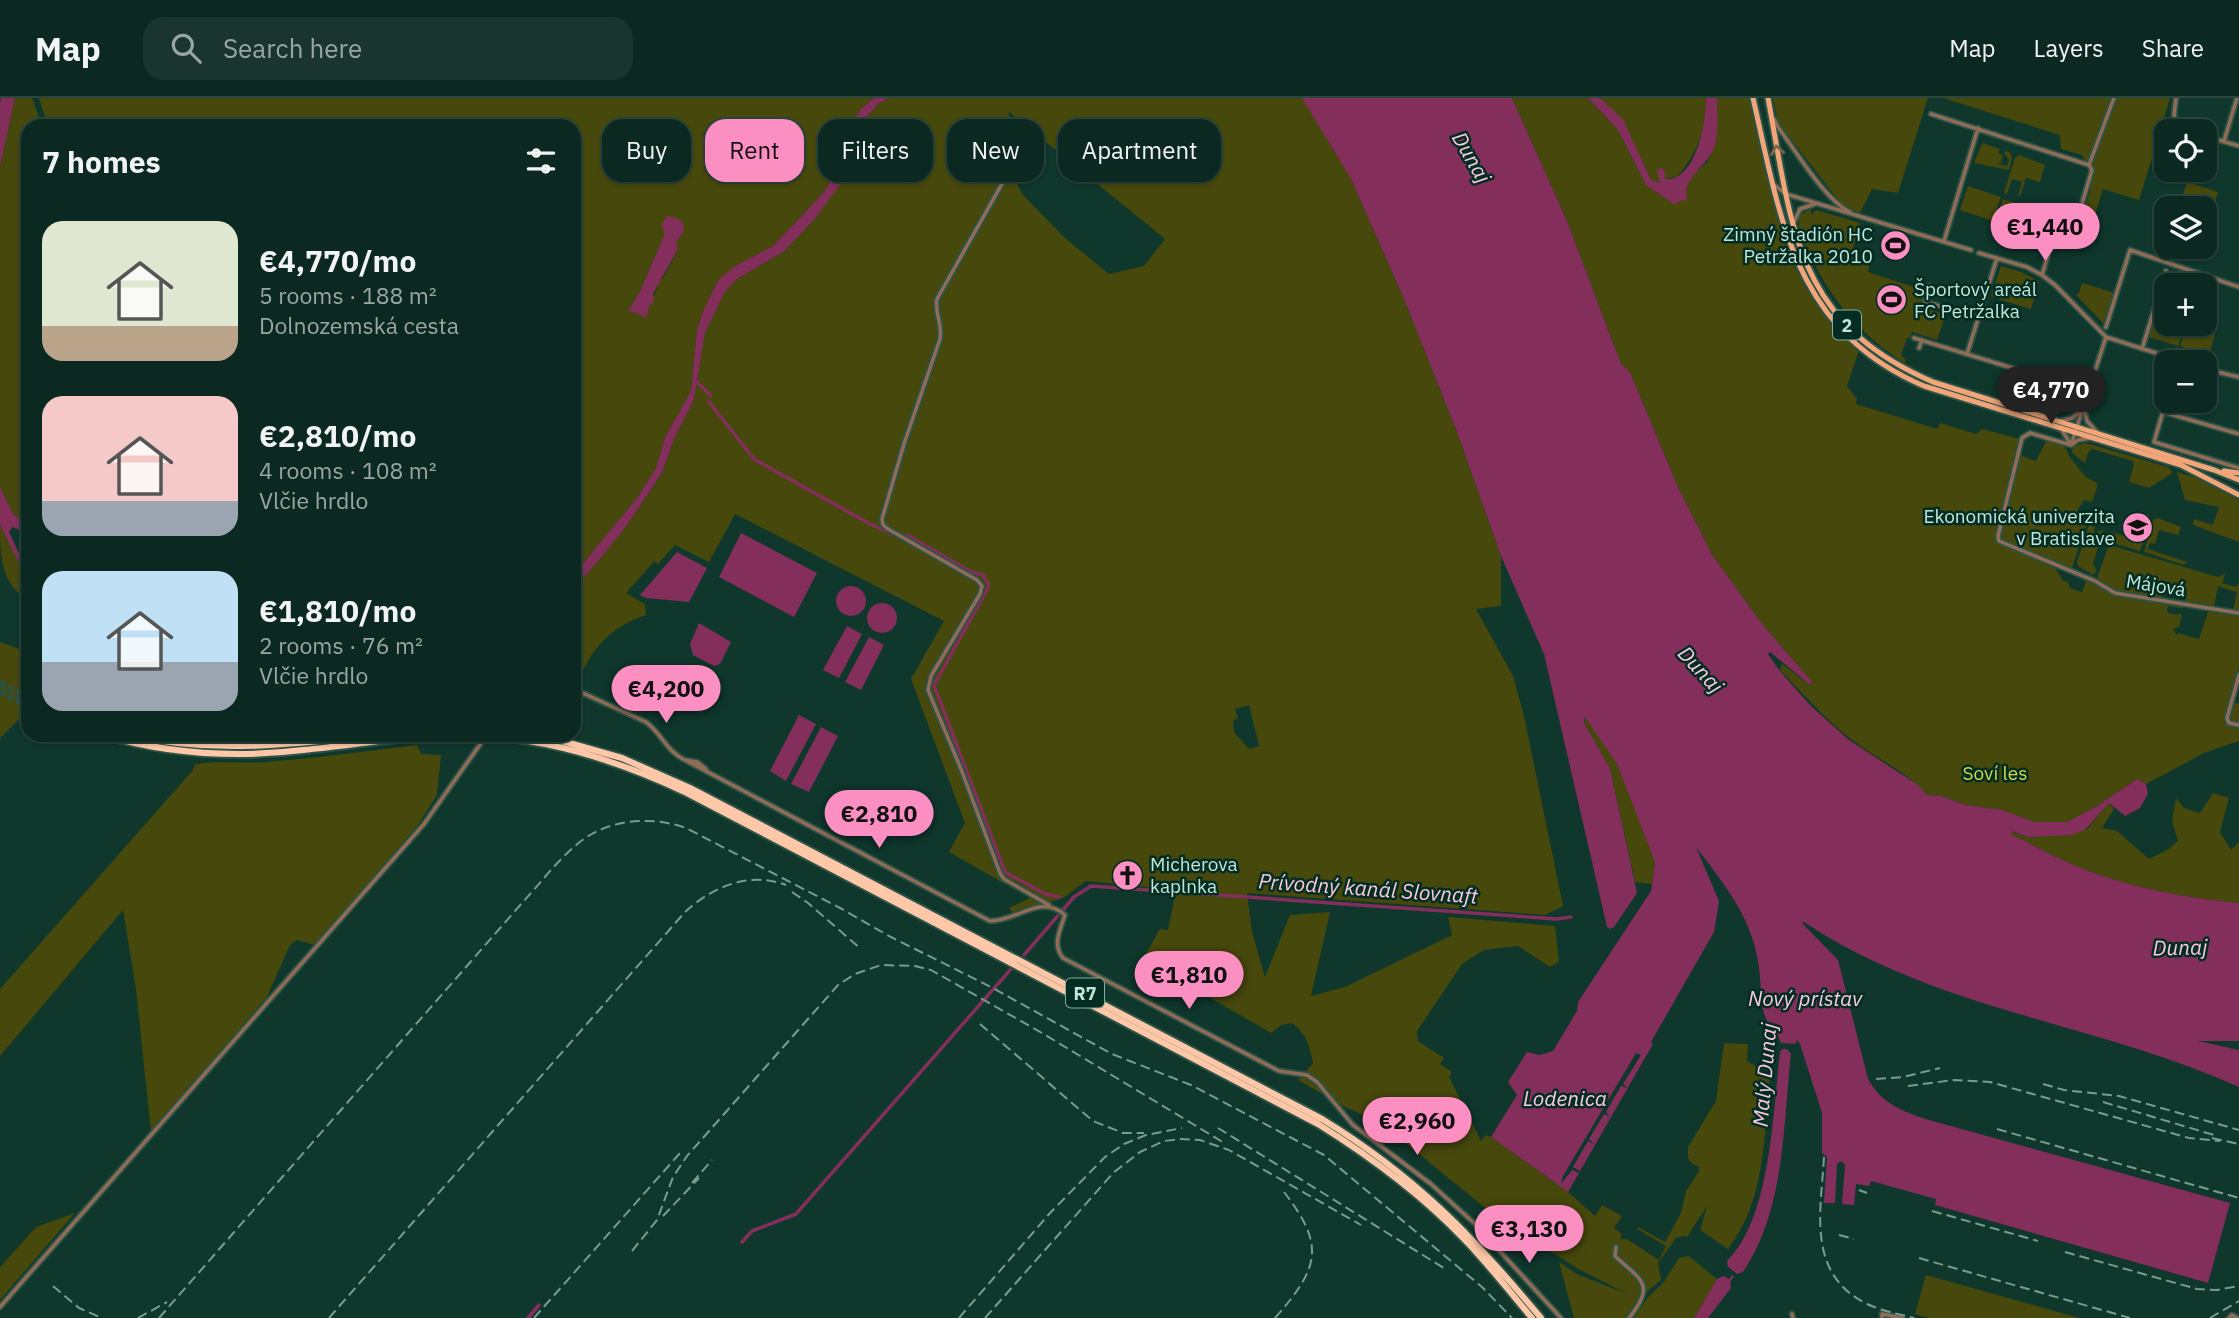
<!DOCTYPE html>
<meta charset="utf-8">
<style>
body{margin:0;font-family:"IBM Plex Sans",sans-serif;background:#19352e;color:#f1f3f6;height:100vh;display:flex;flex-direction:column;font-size:26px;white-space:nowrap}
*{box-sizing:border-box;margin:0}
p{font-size:23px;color:#9aa6a5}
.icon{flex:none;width:38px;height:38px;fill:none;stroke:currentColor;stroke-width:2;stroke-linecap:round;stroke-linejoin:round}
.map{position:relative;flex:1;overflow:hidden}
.side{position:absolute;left:21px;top:21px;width:560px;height:623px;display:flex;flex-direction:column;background:#0b2921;border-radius:21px;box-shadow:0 2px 5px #0004,0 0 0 2px #2b453f}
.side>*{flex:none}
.hud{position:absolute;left:602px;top:21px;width:665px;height:63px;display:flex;gap:14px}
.tools{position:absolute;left:2154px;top:21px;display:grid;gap:14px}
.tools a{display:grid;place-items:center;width:63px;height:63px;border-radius:14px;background:#0b2921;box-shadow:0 2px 5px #0004,0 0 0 2px #2b453f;font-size:35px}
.price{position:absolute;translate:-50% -60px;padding:0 16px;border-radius:24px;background:#fc8fc2;color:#111;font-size:23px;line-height:46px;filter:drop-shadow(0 2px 4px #0008)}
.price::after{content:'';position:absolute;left:50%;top:42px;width:21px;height:16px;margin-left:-10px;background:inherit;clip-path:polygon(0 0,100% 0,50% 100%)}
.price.on{background:#222;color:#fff}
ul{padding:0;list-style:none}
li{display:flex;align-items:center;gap:21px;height:175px;padding:0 21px}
li span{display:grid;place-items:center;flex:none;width:196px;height:140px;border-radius:21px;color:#555}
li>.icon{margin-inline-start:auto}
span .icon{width:84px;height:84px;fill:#fffc;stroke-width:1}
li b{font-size:30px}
h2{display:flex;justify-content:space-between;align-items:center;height:84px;padding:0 21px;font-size:30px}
.tag{padding:0 24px;border-radius:21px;background:#0b2921;box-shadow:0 2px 5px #0004,0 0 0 2px #2b453f;font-size:24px;line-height:63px}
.tag.on{background:#fc8fc2;color:#111}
header{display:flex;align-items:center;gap:42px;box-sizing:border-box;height:98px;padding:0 35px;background:#0b2921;border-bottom:2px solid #2b453f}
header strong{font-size:33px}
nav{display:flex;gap:38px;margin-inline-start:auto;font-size:24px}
.search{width:490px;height:63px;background:#19352e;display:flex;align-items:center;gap:18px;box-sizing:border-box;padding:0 24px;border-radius:21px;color:#9aa6a5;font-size:26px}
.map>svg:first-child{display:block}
.green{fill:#46480c;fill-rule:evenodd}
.water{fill:#832e5b}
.pier{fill:#0f372c}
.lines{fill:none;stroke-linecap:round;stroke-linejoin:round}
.canal{stroke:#832e5b;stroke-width:3.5}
.highway-tunnel{stroke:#2a5146;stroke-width:6;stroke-dasharray:6 3;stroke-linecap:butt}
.minor-casing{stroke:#2c5348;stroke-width:7}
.major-casing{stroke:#2c5348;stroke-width:9}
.highway-casing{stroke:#2c5348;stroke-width:10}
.minor{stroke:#906b56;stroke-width:3.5}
.major{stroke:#f1a578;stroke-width:5}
.highway{stroke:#fec7a7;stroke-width:6}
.rail{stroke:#779c90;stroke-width:2;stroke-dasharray:10 5;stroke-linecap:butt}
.minor-bridge-casing{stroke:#2c5348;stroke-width:7;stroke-linecap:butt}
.minor-bridge{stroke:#906b56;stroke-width:3.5}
.oneway{stroke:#7a694d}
.labels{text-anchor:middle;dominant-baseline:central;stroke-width:5;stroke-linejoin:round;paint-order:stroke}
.shield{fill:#032d22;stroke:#89aea2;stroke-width:2}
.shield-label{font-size:18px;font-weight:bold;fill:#c2e5d9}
.poi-label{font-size:19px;fill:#c2e5d9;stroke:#032d22;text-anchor:end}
.street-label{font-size:19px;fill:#c2e5d9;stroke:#032d22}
.park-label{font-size:19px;fill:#d1d64c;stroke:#032d22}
.water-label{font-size:21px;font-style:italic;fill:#fbc9de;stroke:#032d22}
</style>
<header>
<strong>Map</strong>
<div class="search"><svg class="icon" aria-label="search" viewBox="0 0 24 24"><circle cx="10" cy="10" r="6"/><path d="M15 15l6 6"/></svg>Search here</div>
<nav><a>Map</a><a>Layers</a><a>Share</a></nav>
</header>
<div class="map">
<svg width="2239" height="1220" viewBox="0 0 2239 1220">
<rect width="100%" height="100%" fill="#0f372c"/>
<path class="green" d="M15,0H32L42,28H28V426L13,416L0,389V69Z
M39,0H873L860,12L850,29L837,73L823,95L773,148L747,162L718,182L704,211L697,231L691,293L665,339L656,370L637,400L574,476V28H48ZM664,132L678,151L663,180L660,182L645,220L637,214L628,213L639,195L664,138Z
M889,0H1302L1305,3L1351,81L1404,201L1457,334L1501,458V508L1476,511L1513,578L1524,618L1563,808L1545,817L1247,795L1252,834L1265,879L1290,817L1330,814L1311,898L1345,889L1452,837L1448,819L1555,828L1559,864L1550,869L1518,848L1484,852L1462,866L1417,933L1418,943L1444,960L1440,966L1452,974L1449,979L1481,1043L1486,1037L1491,1039L1568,1094L1595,1118L1602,1107L1622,1118L1614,1130L1622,1136L1620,1141H1627L1659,1162L1666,1148L1637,1131L1638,1129L1665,1144L1681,1115L1686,1093L1699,1073L1698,1068L1692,1066L1688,1060V1049L1716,1003L1724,945L1748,946L1747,963L1770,977C1764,1036 1766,1102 1728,1151L1700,1132L1707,1108L1687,1139L1684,1138L1676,1140L1658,1165L1661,1182L1648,1193L1642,1194L1627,1220H1574L1559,1164L1579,1177L1627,1196L1577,1170L1495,1118L1381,1025L1343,1008L1298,982L1313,965C1310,949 1306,935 1292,925L1281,927L1271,935L1148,864L1149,861L1144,859L1160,831L1168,832L1176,792L1086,783L1063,800L1013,816L1009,810L1030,800L949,754L965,725L911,581L944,523L735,416L709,464L675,447L658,466L655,463L651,467L626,495L645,506L646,517C610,529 588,553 577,589L574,587V490L601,460L628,426L662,375L674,341L694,302L705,235L725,194L737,181L783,154L814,122L864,22L878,6ZM1008,13L1165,141L1144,168L1109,176L1065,140L1023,97L1004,61L1017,41ZM1249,607L1259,648L1249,651L1234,634L1233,623L1238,620L1235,611Z
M1512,0H1588L1618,32L1646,87L1675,107L1685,96L1690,80L1707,64L1715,47L1717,0H1751C1765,60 1773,133 1804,186C1818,212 1838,233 1859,252L1847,288L1857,301L1856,306L1937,331L1940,325L1976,336L1982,331L2020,341L2022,358L2036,363L2046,343L2065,348C2068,359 2077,368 2084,377C2087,381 2094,382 2098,386L2092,404L2084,402L2078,411L2076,423L2086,427L2072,470L2068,471L2007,448L2055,470L2064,484L2067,483L2071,491L2082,494L2087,481L2115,497L2183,507L2181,512L2180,510L2169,508L2167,511L2168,515L2179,517V515L2182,517L2179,529L2173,531L2177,538L2178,535L2199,541L2209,511L2239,516V570L2228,603L2239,606V643L2204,655L2146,686L2137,681L2097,708L2067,724H2035L2002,712L1966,707L1941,698L1927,697C1906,673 1877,661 1852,642C1826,622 1803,596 1780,572L1782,566L1809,586L1813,585L1763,527L1713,458L1678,389L1630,274L1621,266L1567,123Z
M1600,0H1706C1706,32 1698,54 1678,78L1665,81L1661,85L1651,82L1642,63Z
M1773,0H1928L1898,95L1872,91L1860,115L1850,112L1839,103L1778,25Z
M1943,0H2170L2158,40L2165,42L2162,44L2158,41L2139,102L2103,91L2094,120L2090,122L2082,120L2080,117L2083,115L2091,91L2088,90L2091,87L2089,70L2082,57L2061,51L2060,37Z
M1982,45L2000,51L1998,55L2003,57L2001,65H1996L2007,68L2009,62L2004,55L2005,53L2010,54L2012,60L2009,72L1974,65Z
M2019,57L2045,67L2040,84L2026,80L2020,98H2018L2022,84L2012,81L2007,96L2004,95L2015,60Z
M2187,84L2218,94L2205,136V110H2179Z
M1968,88L2001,99L1993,123L1960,112Z
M2003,101L2049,116L2043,138L1995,124Z
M1811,111V117L1816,112L1860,125L1851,159L1869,168L1868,174L1926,193L1920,212H1924L1925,210L1946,216L1937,242L1912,234L1910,240H1907L1901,257L1906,262L1905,265C1861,238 1832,203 1810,157C1804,145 1796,131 1800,117Z
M2001,168L2021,174L2039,183L2031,211L1998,201L1999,199L2004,200L2005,193L1996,191L1994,197L1997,200L1991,198Z
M2082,185L2115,195L2106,228L2076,197L2079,195Z
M2166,219V226H2179V232L2182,236L2178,248L2149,239L2155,220Z
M2191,226L2211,230L2215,235L2209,258L2180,248L2184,236L2192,233Z
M2086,345L2168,369L2172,373L2171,376L2149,390L2129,384L2134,366L2133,363L2092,351L2088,355L2085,365L2072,355L2073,348Z
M2177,374L2195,379L2239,402V444L2193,427L2194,421L2213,427L2219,409L2185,402Z
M2144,415L2149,417L2151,422L2140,453L2110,444L2111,434L2140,443L2146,431L2145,420L2139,418L2136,422L2132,417Z
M2158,420L2181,429L2178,437L2159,432L2155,446L2150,445L2148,451L2187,464L2184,467L2144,454L2153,422Z
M0,427L28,483V501C0,487 0,455 0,427Z
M2089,427L2095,429L2094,435L2103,432L2093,466L2097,473L2093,477L2078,468L2077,464Z
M2109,447L2218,479L2225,476L2222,485L2236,489L2239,485V514L2233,513L2237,494L2218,488L2214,509L2185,504L2187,493L2175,491L2174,495L2165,494L2161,501L2112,492L2097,480Z
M0,544L28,554V590L19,609L22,618L0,640Z
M1586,619L1617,666L1638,716L1655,764L1652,786L1635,784L1610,670L1584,625Z
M417,647L421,656L441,657L437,697L418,727L315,847L297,842L290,847L267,899L151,1034L136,891L123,812L0,958V891L193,672L195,666C219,662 242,666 266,664C316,660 367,653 417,647Z
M2213,695L2229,700L2220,734L2231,752L2239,744V805C2180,799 2119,788 2065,763C2047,755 2029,745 2011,736V733L2027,739L2086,732L2109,705L2114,711L2102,730L2117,733L2149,761L2167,752L2178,743L2172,723L2176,700L2184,710L2200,715Z
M75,1115L0,1202V1169L36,1129Z
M1689,1158L1717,1181L1694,1220H1634L1648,1199L1663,1185L1679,1160Z
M1926,1177L2079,1220H1929L1915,1216Z"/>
<path class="water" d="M1,0H15L0,69V5Z
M873,0H889L878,6L864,22L839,88L814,122L783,154L737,181L725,194L705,235L694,302L674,341L662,375L628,426L601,460L574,490V476L637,400L656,370L665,339L691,293L697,231L704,211L718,182L735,168L773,148L823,95L837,73L850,29L860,12Z
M1302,0H1512L1567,123L1621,266L1630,274L1678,389L1713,458L1763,527L1813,585L1809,586L1770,554L1768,556L1779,572L1810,607L1849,642L1918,687L1927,697L1941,698L1966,707L2002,712L2035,724H2067L2097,708L2137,681L2146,686L2148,696L2140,710L2125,718L2109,705L2085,732L2071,737L2027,739L2012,733L2011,736C2029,745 2047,755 2065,763C2119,788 2180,799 2239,805V943H2198L2239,952V989C2097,925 1935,912 1804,824L1802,825L1838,862L1868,981C1881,1005 1903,1014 1929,1022L2230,1105L2208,1185L1935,1107L1936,1101L1871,1083L1869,1088L1856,1086L1854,1107L1842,1106L1845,1067L1841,1063L1837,1066L1835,1105H1824L1827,1059L1822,1055V1015L1800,946L1797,942L1795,946L1781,945C1777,933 1766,926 1763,912C1760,896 1761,879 1758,863C1750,816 1723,785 1696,749L1719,803L1714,834L1651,944L1653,946L1568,1094L1491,1039L1517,997L1508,984L1527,954L1540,957L1553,953L1577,913L1578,904L1651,793L1655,764L1617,666L1585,619L1584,625L1610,670L1637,795L1614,829L1610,831L1607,829L1544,556L1501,458L1457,334L1404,201L1351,81Z
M1588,0H1600L1623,21L1651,82L1660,85L1657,72L1661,70L1665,73V81C1697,83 1706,23 1706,0H1717C1717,15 1719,36 1714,50C1706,70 1681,80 1687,103L1681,102L1675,107L1646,87L1618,32Z
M667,118L677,120L683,125L684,133L676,145L678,151L653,196L654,203L650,207L646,220L637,215L628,213L639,195L664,138V132L661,128Z
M0,389L13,416L28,426V435L12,429L9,434L28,475V483L0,427Z
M741,435L817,475L794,519L719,479Z
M677,454L707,470L689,504L646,500L640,497Z
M836 503a15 15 0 1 1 30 0a15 15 0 1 1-30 0Z
M867 520a15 15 0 1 1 30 0a15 15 0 1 1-30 0Z
M699,525L731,544L720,566L714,568L693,557L690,546Z
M847,528L862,536L839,580L823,572Z
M869,539L884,547L861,592L845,584Z
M799,617L816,626L786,683L770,673Z
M821,629L838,638L809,694L791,686Z
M1782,951H1787L1791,956C1783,1028 1785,1112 1743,1174L1737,1176L1728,1169L1727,1163C1771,1120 1773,1014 1780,954Z
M1732,1177L1734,1179L1730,1184L1731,1190L1708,1220H1694L1717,1181L1724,1178L1729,1181Z"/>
<path class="pier" d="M1636,955L1641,957L1623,986L1628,990L1621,988L1606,1014L1610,1019L1604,1016L1589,1041L1595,1047L1588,1043L1573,1069L1580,1073L1579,1075L1572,1072L1561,1086L1563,1078Z"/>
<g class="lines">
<path class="canal" d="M696,283L711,298
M709,304L754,361L870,426L899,439
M904,438H909L971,474L983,477L986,482
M988,485V490L934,587L1005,774L1045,796L1059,799
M1024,857L1074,799L1091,788L1557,821L1571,819
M742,1144L752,1133L796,1116L1011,871
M528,1220L539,1207"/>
<path class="highway-tunnel" d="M0,585L25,598
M0,593L22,605"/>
<defs>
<path id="minor" d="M2176,0L2174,18L2181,28L2191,33
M1931,16L2089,67
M1774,21L1778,29C1795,52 1825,102 1850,114
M2205,38L2239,48
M2224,43L2237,0
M1021,52L937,201C934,215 943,226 940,241L904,346L882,421L883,427L888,431L977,482L982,488L980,496L931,578L928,592L961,671L1000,775L1004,781L1049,807
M1773,86L1786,96L1971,152
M1794,124L1800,111L1815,106
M1944,143L1978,30
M1979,155L2027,169L2042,177L2055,187L2106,239L2184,264
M2042,177L2060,118L2063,115L2078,119L2092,72L2089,67L2114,0
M1926,204L1979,220
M1923,211L1929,188
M2106,229L2130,152L2239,189
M2106,239L2071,347L2030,335L2022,340L1998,438L1999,443L2095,483L2115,495L2239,515
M1914,240L2088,293
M1919,250L1922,242
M2142,251L2166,173
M1967,256L1997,160
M2205,271L2239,279
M2166,303L2154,344L2239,370
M2084,311L2087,323L2097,334
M2163,314L2239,336
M2061,323L2072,320L2081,313
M2062,332L2071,347L2078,342L2090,340
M2239,577L2227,620L2229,625L2239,627
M574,591L646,624C661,635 666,652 683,661L990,823C1019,823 1039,795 1065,817C1060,832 1052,847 1063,860L1279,973L1307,977L1317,984L1353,1027L1431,1086L1475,1126L1561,1220
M685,662L697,664L706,671
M1616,1149L1615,1158C1640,1182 1657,1185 1629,1220
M0,1209L424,726L481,645
M1792,1216L1793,1220
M1882,1220V1216L1902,1220
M2229,1220L2232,1217L2237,1220"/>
<path id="major" d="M1753,0C1781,123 1794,232 1924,288L2181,367L2239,397
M1768,0C1792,129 1795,225 1933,284L2214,372L2239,382
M2224,373L2239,375"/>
<path id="highway" d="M25,598L28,600
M22,605L28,607
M103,637C168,656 236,660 303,652C358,647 412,636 467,637C545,639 617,662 687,695L1318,1026C1371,1059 1422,1097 1465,1142C1489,1167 1510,1194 1532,1220
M131,637C212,656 290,647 371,637
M541,637L622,660L690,690L1322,1021C1414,1077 1473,1138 1541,1220"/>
</defs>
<use href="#minor" class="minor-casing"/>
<use href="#major" class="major-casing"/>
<use href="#highway" class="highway-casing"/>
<use href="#minor" class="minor"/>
<use href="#major" class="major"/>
<use href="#highway" class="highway"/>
<path class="rail" d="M792,794L808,805L861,851
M980,926L1093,1023L1123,1035H1144
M1876,981L1903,979L1940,970
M2043,986L2064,992L2119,998L2239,1032
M1908,988L1954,982L1990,984L2189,1040L2220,1043
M2103,1004L2214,1037
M1218,1030L1447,1172
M1997,1031L2239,1100
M2212,1040L2239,1046
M1824,1059C1821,1113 1806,1176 1867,1206C1882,1213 1899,1216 1914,1220
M692,1085L712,1062
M1859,1092L1867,1095
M1932,1113L2038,1143
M663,1118L699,1080
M1839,1137L1854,1141
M632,1153L657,1122L673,1079L687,1058L838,887L855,876L881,867L915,868L931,872L1042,935L1226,1046
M2065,1154L2197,1191L2217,1192L2239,1188
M1919,1160L2130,1220
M53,1188L79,1210L102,1220
M138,1220L167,1204
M159,1220L522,805C539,787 555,765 574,749C604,721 649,717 686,730L842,811L889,838L991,889L1112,956L1191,987L1324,1057L1482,1189L1512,1220
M329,1220L685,814C712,789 749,773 786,787
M534,1220L680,1055
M959,1220L1050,1115L1105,1059L1124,1046L1146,1037L1182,1030
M985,1220L1113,1075L1140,1054L1164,1043L1180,1041L1200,1042L1229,1052L1361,1127
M1275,1220C1319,1170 1326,1148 1284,1094
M2210,1220L2239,1203"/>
<defs>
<path id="minor-bridge" d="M481,645L487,637"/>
</defs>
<use href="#minor-bridge" class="minor-bridge-casing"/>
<use href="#minor-bridge" class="minor-bridge"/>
</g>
<defs><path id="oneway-chevron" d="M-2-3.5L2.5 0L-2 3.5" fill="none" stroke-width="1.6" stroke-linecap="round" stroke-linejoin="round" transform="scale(1.75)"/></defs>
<use class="oneway" href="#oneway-chevron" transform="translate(1777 52) rotate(-100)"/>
<defs>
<symbol id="stadium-disc" viewBox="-11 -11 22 22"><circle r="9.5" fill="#fc8fc2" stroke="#032d22"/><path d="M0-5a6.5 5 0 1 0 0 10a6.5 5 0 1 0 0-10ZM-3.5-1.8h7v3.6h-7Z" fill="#111"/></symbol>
<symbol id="university-disc" viewBox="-11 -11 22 22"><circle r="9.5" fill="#fc8fc2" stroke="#032d22"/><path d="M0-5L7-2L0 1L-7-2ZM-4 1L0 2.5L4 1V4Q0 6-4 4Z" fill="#111"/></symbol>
<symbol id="church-disc" viewBox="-11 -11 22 22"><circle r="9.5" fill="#fc8fc2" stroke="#032d22"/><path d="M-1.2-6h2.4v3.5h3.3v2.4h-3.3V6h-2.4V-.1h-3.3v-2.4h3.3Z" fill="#111"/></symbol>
</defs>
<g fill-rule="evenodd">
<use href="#stadium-disc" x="1878" y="130" width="35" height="35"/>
<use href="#stadium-disc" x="1874" y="184" width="35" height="35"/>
<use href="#university-disc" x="2120" y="412" width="35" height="35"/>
<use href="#church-disc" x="1110" y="760" width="35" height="35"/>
</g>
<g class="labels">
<g class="shield">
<rect x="1833" y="212.5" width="28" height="29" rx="5"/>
<rect x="1066" y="880.5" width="38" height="29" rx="5"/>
</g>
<g class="shield-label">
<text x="1847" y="227">2</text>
<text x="1085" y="895">R7</text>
</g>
<g class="poi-label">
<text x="1873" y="136">Zimný štadión HC<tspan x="1873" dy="22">Petržalka 2010</tspan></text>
<text x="1914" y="191" text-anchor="start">Športový areál<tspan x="1914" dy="22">FC Petržalka</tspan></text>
<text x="2115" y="418">Ekonomická univerzita<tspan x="2115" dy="22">v Bratislave</tspan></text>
<text x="1150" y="766" text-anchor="start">Micherova<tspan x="1150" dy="22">kaplnka</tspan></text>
</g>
<g class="street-label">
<text transform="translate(2156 487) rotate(9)">Májová</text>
</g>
<g class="park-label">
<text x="1995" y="675">Soví les</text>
</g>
<g class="water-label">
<text transform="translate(1472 59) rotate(60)">Dunaj</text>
<text transform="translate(1701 571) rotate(47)">Dunaj</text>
<text transform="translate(1368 790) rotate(4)">Prívodný kanál Slovnaft</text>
<text transform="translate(2180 849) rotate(-1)">Dunaj</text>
<text x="1805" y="900">Nový prístav</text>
<text transform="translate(1764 977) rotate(-85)">Malý Dunaj</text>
<text x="1565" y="1000">Lodenica</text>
</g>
</g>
</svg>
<div class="tools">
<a><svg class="icon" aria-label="locate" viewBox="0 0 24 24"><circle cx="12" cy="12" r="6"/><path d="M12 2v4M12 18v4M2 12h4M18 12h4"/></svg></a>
<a><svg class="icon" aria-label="layers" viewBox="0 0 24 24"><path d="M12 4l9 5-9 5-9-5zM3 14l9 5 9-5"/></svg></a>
<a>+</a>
<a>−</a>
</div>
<b class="price" style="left:2045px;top:165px">€1,440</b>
<b class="price on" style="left:2051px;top:328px">€4,770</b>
<b class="price" style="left:666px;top:627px">€4,200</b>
<b class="price" style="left:879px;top:752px">€2,810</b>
<b class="price" style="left:1189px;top:913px">€1,810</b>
<b class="price" style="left:1417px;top:1059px">€2,960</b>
<b class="price" style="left:1529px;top:1167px">€3,130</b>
<div class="hud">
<a class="tag">Buy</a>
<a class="tag on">Rent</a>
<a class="tag">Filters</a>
<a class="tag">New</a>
<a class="tag">Apartment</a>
</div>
<section class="side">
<h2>7 homes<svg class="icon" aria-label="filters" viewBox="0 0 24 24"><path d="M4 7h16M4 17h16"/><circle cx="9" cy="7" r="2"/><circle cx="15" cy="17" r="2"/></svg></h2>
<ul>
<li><span style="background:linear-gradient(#dfe7d0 75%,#b9a48a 0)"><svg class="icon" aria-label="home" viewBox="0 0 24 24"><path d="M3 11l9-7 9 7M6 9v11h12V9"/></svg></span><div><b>€4,770/mo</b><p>5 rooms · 188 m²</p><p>Dolnozemská cesta</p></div></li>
<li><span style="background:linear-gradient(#f6c9c9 75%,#9aa5b1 0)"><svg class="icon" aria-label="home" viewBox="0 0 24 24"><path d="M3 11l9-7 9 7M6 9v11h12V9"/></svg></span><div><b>€2,810/mo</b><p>4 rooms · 108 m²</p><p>Vlčie hrdlo</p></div></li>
<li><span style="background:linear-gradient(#bfe0f5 65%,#9aa5b1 0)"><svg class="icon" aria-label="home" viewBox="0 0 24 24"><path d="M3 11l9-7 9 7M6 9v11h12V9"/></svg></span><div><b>€1,810/mo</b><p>2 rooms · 76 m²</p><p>Vlčie hrdlo</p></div></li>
</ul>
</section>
</div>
